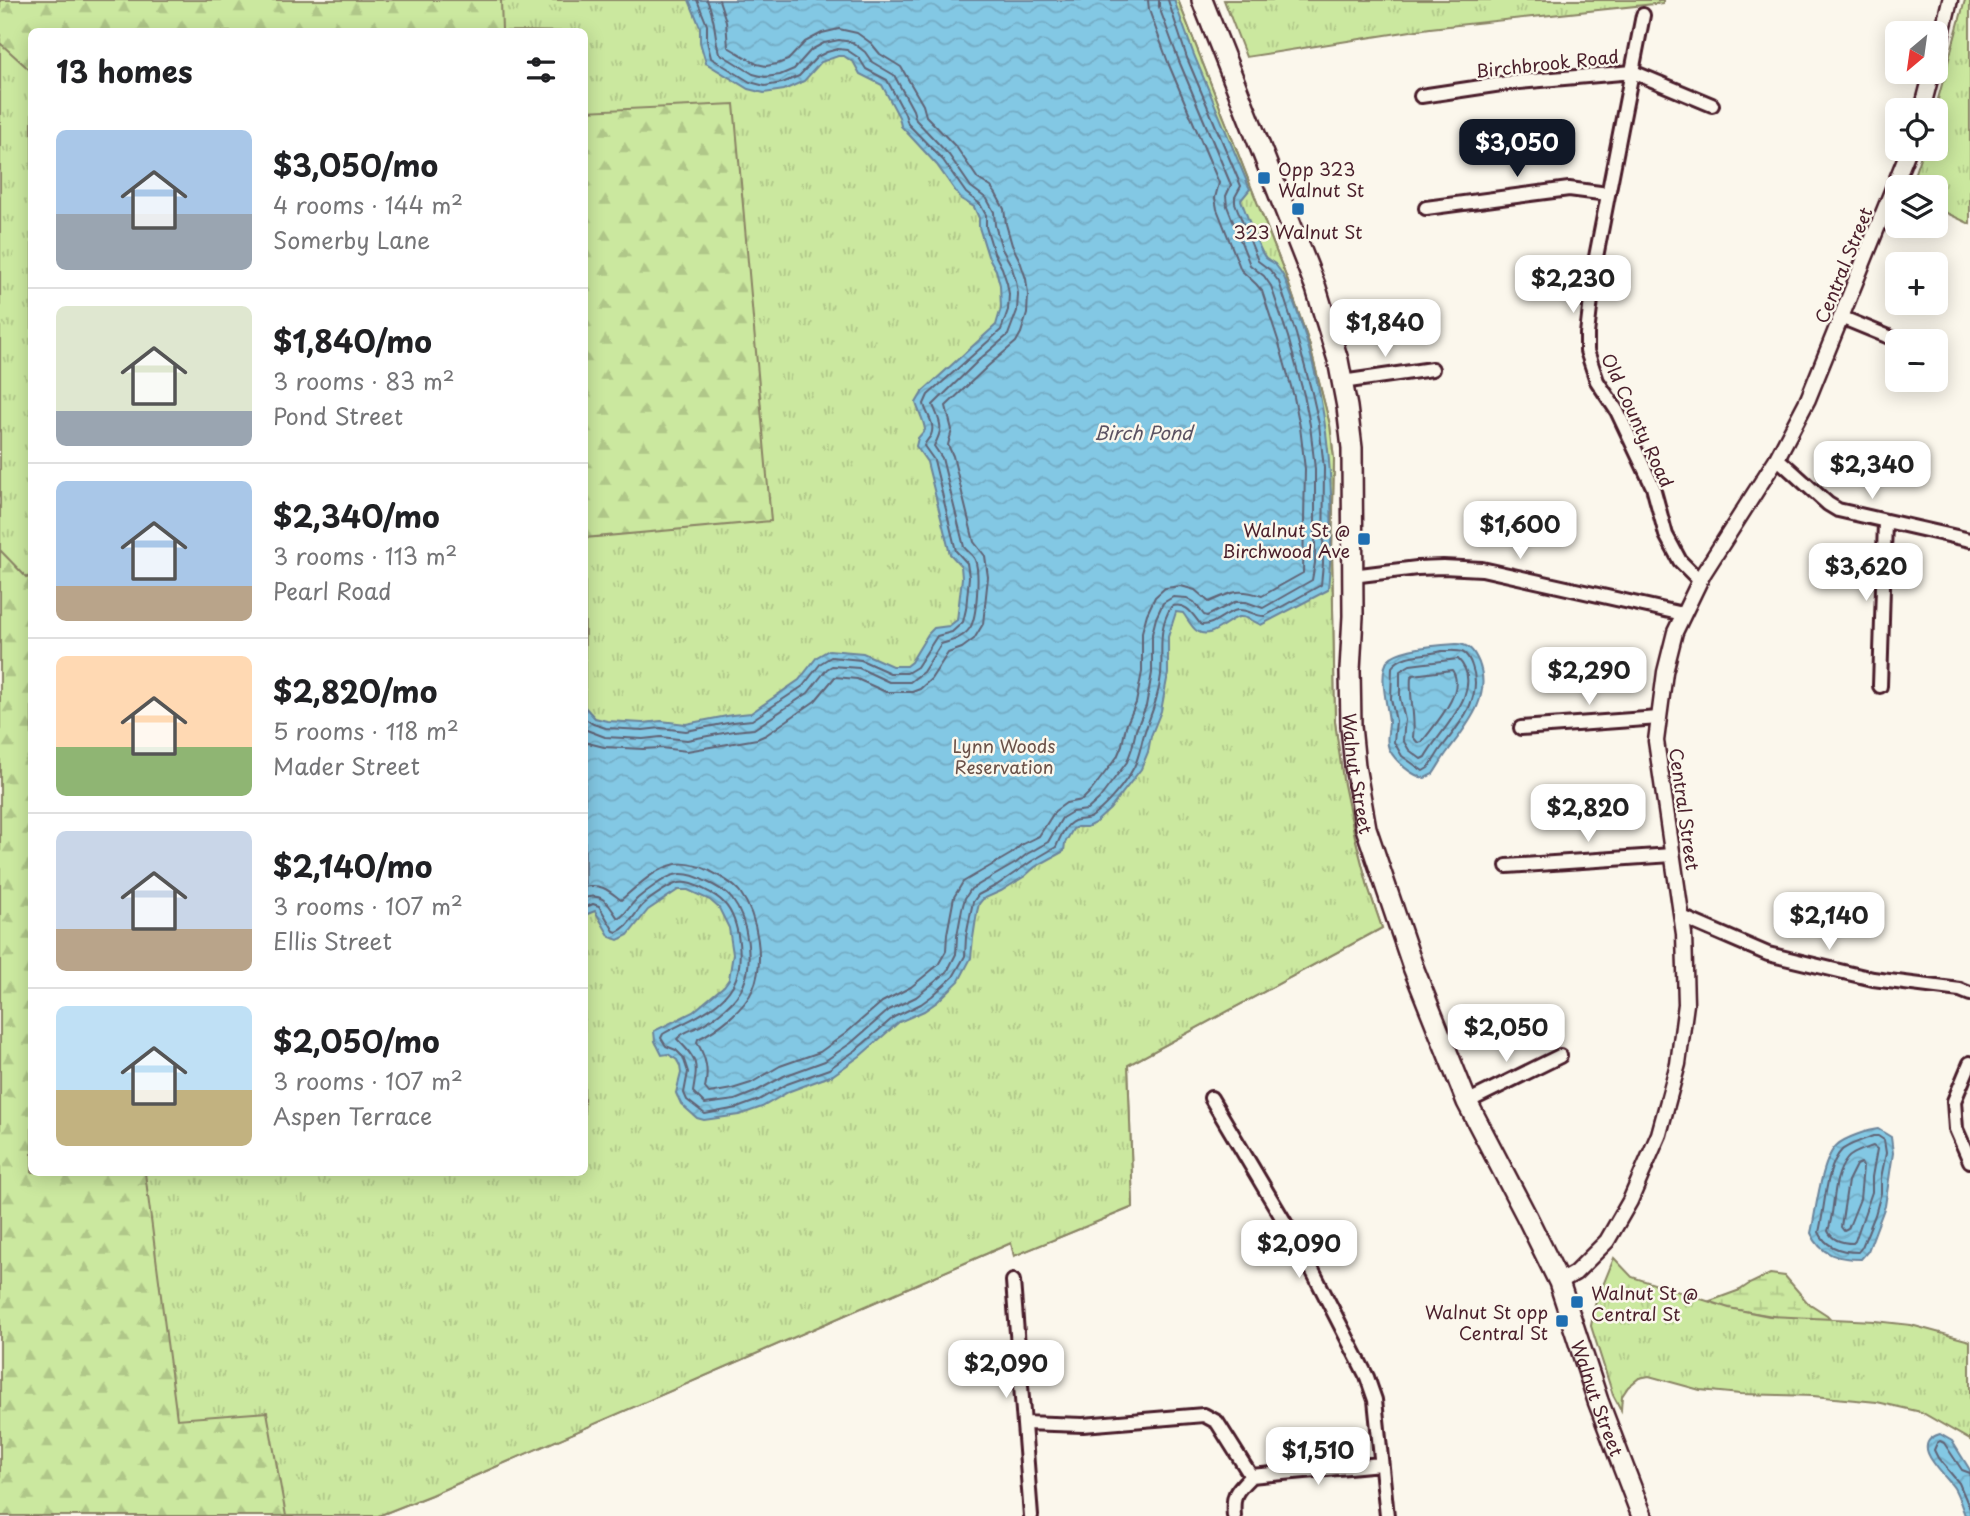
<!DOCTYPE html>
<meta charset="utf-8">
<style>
body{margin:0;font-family:"Playpen Sans",sans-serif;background:#f6f6f6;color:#202124;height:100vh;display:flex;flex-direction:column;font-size:26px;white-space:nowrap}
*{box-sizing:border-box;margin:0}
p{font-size:23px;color:#757577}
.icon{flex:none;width:38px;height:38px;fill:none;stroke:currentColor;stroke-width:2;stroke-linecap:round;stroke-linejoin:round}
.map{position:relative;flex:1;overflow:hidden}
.panel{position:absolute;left:28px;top:28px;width:560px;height:1148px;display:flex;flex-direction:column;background:#fff;border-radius:10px;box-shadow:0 4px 18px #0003}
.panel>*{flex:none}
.needle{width:46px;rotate:209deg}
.fabs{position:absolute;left:1885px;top:21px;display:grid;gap:14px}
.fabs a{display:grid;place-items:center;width:63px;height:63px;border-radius:10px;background:#fff;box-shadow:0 4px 18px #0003;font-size:35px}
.price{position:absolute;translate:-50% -60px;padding:0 16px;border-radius:14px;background:#fff;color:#222;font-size:23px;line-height:46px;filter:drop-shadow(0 2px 4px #0008)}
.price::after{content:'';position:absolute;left:50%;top:42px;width:21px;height:16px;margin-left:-10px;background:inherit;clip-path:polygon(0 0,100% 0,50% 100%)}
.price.on{background:#111827;color:#fff}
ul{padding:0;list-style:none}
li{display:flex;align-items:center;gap:21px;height:175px;padding:0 28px}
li+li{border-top:2px solid #e0e0e0}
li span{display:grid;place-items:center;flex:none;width:196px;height:140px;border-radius:10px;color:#555}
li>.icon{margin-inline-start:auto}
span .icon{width:84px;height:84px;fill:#fffc;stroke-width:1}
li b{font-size:30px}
h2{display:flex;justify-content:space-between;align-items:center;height:84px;padding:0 28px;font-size:30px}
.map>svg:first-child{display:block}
.forest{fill:url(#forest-firs);stroke:#8a8465;stroke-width:2}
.wetland{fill:url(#wetland-marsh);stroke:#8a8465;stroke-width:2}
.park{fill:url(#park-tufts);stroke:#8a8465;stroke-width:2}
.water{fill:url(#water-waves);stroke:#6c849a;stroke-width:2}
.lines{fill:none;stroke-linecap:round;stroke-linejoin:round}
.shore{stroke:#616375;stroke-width:2}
.minor-casing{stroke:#4a1f2b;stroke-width:18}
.tertiary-casing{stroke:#4a1f2b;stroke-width:19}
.primary-casing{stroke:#4a1f2b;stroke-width:24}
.minor{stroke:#fbf7ec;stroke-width:12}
.tertiary{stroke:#fbf7ec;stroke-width:14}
.primary{stroke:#fbf7ec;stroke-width:19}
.poi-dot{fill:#1f6fb2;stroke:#fbf7ec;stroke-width:2.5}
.labels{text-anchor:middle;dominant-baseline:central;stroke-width:5;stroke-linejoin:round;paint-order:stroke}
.street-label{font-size:18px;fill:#4a1f2b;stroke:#fbf7ec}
.poi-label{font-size:18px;fill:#4a1f2b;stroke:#fbf7ec;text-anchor:start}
.park-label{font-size:18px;fill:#6a5148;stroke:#fbf7ec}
.water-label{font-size:19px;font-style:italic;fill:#5b5262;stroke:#fbf7ec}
</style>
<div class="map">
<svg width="1970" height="1516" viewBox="0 0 1970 1516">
<defs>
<pattern id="forest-firs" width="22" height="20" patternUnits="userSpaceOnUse" patternTransform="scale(1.75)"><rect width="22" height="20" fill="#cbe89f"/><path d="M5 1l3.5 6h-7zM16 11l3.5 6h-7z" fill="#b0c789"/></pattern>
<pattern id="wetland-marsh" width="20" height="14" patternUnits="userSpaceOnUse" patternTransform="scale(1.75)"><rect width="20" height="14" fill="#cbe89f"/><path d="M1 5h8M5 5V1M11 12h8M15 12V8" fill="none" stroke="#b0c789"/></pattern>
<pattern id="park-tufts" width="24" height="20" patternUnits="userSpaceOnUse" patternTransform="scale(1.75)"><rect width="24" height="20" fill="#cbe89f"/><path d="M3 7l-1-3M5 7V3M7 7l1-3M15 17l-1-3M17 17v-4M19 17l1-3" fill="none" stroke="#b0c789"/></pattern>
<pattern id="water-waves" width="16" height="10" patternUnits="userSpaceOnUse" patternTransform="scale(1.75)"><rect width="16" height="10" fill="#83c8e4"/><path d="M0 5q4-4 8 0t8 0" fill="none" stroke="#73abc4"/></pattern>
</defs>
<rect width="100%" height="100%" fill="#fbf7ec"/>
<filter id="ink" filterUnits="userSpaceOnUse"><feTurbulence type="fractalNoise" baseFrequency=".0143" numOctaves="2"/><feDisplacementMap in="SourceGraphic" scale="14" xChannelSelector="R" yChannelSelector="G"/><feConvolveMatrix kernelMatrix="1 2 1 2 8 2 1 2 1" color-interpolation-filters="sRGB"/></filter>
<g filter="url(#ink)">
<path class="forest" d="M0,0H689L1002,294L584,707V32H32V1172H584L1178,0L1287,279L1309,343L1330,425L1334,459L1332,551L1335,722L1343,780L1355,837L1368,887L1382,928L1128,1065L1133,1207L1014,1256L1011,1243L431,1495L378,1516H0Z"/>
<path class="wetland" d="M1770,1274L1785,1276L1807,1302L1827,1315L1838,1327L1702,1304L1740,1290L1749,1284Z"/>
<path class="park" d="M501,0H1178L1287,279L1309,343L1330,425L1334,459L1332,551L1335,722L1343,780L1355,837L1368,887L1382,928L1128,1065L1133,1207L1014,1256L1011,1243L431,1495L378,1516H286L267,1412L177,1419L145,1173L584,1172L585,538L771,521L734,104L585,111L584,32L502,31Z
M1224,0H1663V3L1430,28L1246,57Z
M1965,0H1970V224L1936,208V187H1910L1923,149H1936L1935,110Z
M0,43L32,72V573L27,578L0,550Z
M1614,1258L1632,1277L1729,1308L1769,1316L1875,1321L1911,1325L1970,1341V1440L1921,1412L1877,1402L1813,1396L1740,1394L1700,1390L1649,1376L1639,1378L1628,1387L1622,1396L1621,1410L1613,1395L1591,1326L1595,1305Z"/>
<path class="water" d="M689,0H1174L1194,55L1250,189L1241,200C1248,218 1254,237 1263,254C1266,260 1270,260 1275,264C1279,269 1284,276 1286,282C1327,382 1338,483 1328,590L1261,625C1255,622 1247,616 1239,617C1227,619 1211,641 1197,631C1192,628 1187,618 1183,613L1176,612L1168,637V674L1161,711L1151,736L1148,752L1141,769L1110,809L1095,823L1087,827H1077L1073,829L1065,843L1064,851L1035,867L1025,876L1001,891L983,899L979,904L977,912L973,938L971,958L959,981L937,1002L924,1011L899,1022L860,1056L833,1075L790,1091L762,1107L739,1115L704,1120L697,1118L681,1104L676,1093L681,1073L680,1066L677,1060L668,1054L662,1055L655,1041L654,1031L693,1012L724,986L729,979L733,954L729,928L719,908L710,900L688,890H678L648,910L628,935L618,940L610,937L595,911L585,915V707L595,718L607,721L643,723L661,721L686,724L732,715L751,713L799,680L817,657L829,650L863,653L892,666H906L911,662L928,634L934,628L949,626L957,620L962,578L961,566L950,554L927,462L916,446L918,438L925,430C924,420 919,413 916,403L923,391L996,325L1001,308L1000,285L996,270L988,256L979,227V218L974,207L961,199L937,165L901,126L899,117L882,85L860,74L854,63L844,56H838L821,62L804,81L784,90L764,93L748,89L706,63L700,42V27Z
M1456,644C1469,644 1474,651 1479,663C1492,697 1467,725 1448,751C1442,759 1438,767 1433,774L1425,778C1412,776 1396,762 1389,749C1385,740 1389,732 1389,722C1388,707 1377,672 1389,659C1399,648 1440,645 1456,644Z
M1878,1129L1891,1137L1893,1153L1885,1206L1868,1251L1861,1259C1839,1259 1821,1256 1811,1233C1816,1212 1821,1159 1837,1145C1844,1138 1868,1130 1878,1129Z
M1940,1434L1952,1441L1970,1470V1516L1965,1515C1961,1506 1959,1496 1954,1488C1945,1474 1907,1444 1940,1434Z"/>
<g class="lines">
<path class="shore" d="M1442,651C1459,651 1466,648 1472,666C1484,698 1458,726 1440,750C1436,756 1433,762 1428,768L1423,771L1402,756L1394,742L1396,721L1391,699L1392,667C1403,652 1426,656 1442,651Z
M1458,659C1488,689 1438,732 1425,757L1421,759L1409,750L1403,740L1405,720L1400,698V671L1410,665Z
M1452,670C1467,691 1434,725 1422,742L1418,743L1413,737C1416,717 1409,698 1411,677L1413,675Z
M584,718L593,724L606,728L643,730L661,728L686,731L733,722L752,720L803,686L821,663L831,657L861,660L890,673H907L917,667L937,636L952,632L963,622L966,609L969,577L967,563L956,551L934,460L924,446C925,442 929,439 931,435C936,424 926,414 924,404L928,395L1001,330L1008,310L1009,294L1007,283L1002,268L994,253L986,227V215L980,204L966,193L943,160L908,124L905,114L887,80L866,69L859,58L847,50L838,49L827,52L817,57L799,76L782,83L765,86L750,82L711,58L707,41V25L697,0
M584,729L605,737L643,739L661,737L687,740L734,731L754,729L808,693L827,669L832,666L859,668L889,682H910L923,672L941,644C952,641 963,638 970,628C977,617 980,572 975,560C973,555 968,552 964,547L942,458L934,446C944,427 941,424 933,405L981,358L1008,335L1017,311L1018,294L1016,281L1011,265L1002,249L995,225L994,212L987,199L971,187L949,155L916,120L913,110L894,75L872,62L865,52L852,42L839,40L824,43L811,50L794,69L780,75L765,77L753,74L719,53C714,34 716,19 707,0
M584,742L604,747L643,749L661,748L687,751L757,739L766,735L815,701L835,677L857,679L886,692H912L920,689L931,679L948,653L962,648L974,639L983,624L988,577L985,556L974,542L953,456L948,445L952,430L946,406L988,366L1016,342L1021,333L1027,314L1028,294L1026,279L1020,261L1012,245L1006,224L1004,209L996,194L991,187L978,179L957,148L926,116L923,105L901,67L880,54L871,43L857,33L839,29L822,33L805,42L788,60L777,64L766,66L757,64L728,47L726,21L719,0
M584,887C602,883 609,891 621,900C635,888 651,872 669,866C682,861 698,865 710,871C721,877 733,883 740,892C758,917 765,961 753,989C745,1009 717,1030 698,1039L697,1042C706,1058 709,1070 705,1088L709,1093L732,1089L751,1083L780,1066L820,1052L845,1034L882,1002L911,987L938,965L946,951L947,934L954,897L963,882L1011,854L1021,845L1039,836L1055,811L1066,803L1082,800L1091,791L1117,757L1122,745L1126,726L1136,703L1142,672V632L1147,614L1155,597L1165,588L1181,586L1195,590L1209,602C1232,592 1238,588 1262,596L1303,573L1305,469L1300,427L1294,397L1278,340L1262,291L1256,284L1241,270L1217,209L1215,198L1219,183L1169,65L1149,10L1148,0
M584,898C602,892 608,903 617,917L620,918C627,912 631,904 638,898C645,892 665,877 674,875C685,872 696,876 705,881C714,885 725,890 732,899C748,920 754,962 743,986C736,1002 715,1018 700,1026C692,1030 682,1032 677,1039C698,1060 698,1063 693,1092L705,1104L735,1100L755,1092L784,1076L825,1061L851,1043L889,1010L916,997L947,972L956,954L957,936L962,909L965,898L971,889L1016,863L1027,854L1048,842L1062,818L1072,812L1087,810L1099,799L1127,762L1132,748L1136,730L1146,706L1152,673V634L1156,618L1163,603L1173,597L1187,598L1194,602L1204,615L1207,616L1235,602H1246L1263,608L1312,580L1315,563V469L1310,425L1304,395L1288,337L1271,286L1264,276L1250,265L1227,206L1226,196L1231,185L1179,61L1159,7V0
M584,908L593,904L599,906L614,931L617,932C629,927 634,914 643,905C649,899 667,887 675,884C683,881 693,884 701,888C709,892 718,896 724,903C740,920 745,964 733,985C718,1011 687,1020 663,1034L661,1038L666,1046L676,1050L683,1057L688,1072L684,1093L687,1100L705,1114L737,1108L759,1100L787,1084L829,1069L856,1050L894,1017L921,1004L932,996L953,977L965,956L966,937L971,911L973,902L978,895L997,885L1032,861L1056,847C1060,838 1066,821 1078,820C1084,819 1088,820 1093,816C1108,804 1125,784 1134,767C1140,755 1141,743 1145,731C1152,712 1159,695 1161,675C1163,650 1157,630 1171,607C1186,601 1193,615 1201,625C1215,626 1224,612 1238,610C1248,609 1256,617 1265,616L1321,585L1323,564L1324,468L1319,424L1312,393L1296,334L1279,282L1270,270L1258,261L1235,203V197L1241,186L1187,58L1168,0
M1873,1136H1878L1884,1140L1886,1153L1881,1178V1193L1875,1215L1862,1247L1858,1252C1842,1252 1826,1248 1819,1232C1825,1210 1825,1167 1842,1150C1847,1145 1866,1139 1873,1136Z
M1873,1146L1877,1149L1872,1177V1192L1855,1241L1853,1243C1843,1243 1832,1240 1828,1231C1836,1208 1831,1179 1847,1159C1852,1152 1865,1149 1873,1146Z
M1861,1163L1863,1167L1860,1199L1848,1229L1844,1231L1841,1227L1848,1181L1856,1165Z
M1970,1473L1962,1470L1944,1443L1940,1441L1937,1443L1934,1450L1938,1458L1959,1483L1970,1509"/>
<defs>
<path id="minor" d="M1643,15L1596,257L1587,334V351L1597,381L1617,411L1653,487L1666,535L1680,561L1700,581
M1421,96L1508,83L1633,72L1712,105
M1426,208L1569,189L1608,194
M1843,318L1899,341
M1342,382L1432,369
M1777,458L1828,504L1838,510L1970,540
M1352,576L1417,568L1443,567L1482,569L1683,614
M1880,686L1885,521
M1521,728L1659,718
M1507,866L1672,855
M1682,917L1768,954L1873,979L1960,990L1970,994
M1970,1063L1954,1101L1956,1129L1970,1161
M1211,1098L1306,1258L1367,1377L1375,1400L1387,1516
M1467,1102L1560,1056
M1013,1281L1031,1516
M1024,1423L1083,1425L1204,1415L1217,1422L1251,1476
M1251,1476L1381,1464
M1234,1516C1232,1494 1236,1491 1251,1476"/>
<path id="tertiary" d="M1936,59L1950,0
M1922,110L1932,72
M1559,1282L1575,1273L1607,1241L1630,1201L1659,1134L1678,1064L1686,1004L1684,934L1656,741L1665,672L1675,632L1703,574L1777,458L1808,399L1909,149"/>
<g id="primary">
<path id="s1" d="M1202,0L1316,288L1338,360L1347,407L1352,448L1353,616L1350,670L1351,726L1355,766L1366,828L1413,967L1467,1102L1527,1217L1559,1282L1598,1401L1642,1516"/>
</g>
</defs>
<use href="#minor" class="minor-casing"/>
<use href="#tertiary" class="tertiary-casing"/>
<use href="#primary" class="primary-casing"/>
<use href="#minor" class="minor"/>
<use href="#tertiary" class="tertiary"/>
<use href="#primary" class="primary"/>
</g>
</g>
<g class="poi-dot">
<rect x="1257" y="171" width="14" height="14" rx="3.5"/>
<rect x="1291" y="202" width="14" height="14" rx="3.5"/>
<rect x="1357" y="532" width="14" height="14" rx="3.5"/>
<rect x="1570" y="1295" width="14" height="14" rx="3.5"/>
<rect x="1555" y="1314" width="14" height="14" rx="3.5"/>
</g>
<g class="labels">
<g class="street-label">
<text transform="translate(1547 63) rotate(-6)">Birchbrook Road</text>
<text transform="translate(1843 265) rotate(-68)">Central Street</text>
<text transform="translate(1638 420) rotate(65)">Old County Road</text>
<text stroke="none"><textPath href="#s1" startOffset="800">Walnut Street</textPath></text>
<text transform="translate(1685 809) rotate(82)">Central Street</text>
<text stroke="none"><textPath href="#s1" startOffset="1472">Walnut Street</textPath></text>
</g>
<g class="poi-label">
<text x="1278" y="168">Opp 323<tspan x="1278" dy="21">Walnut St</tspan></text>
<text x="1298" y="231" text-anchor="middle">323 Walnut St</text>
<text x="1350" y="529" text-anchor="end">Walnut St @<tspan x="1350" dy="21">Birchwood Ave</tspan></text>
<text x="1591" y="1292">Walnut St @<tspan x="1591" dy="21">Central St</tspan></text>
<text x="1548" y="1311" text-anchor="end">Walnut St opp<tspan x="1548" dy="21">Central St</tspan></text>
</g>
<g class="park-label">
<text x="1004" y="745">Lynn Woods<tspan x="1004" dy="21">Reservation</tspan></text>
</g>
<g class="water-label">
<text x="1143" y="432">Birch Pond</text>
</g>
</g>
</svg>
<div class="fabs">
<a><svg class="needle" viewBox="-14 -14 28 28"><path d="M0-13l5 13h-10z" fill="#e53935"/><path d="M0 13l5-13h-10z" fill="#757577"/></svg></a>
<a><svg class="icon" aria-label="locate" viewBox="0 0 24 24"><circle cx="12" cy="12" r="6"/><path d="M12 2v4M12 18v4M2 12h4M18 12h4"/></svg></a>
<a><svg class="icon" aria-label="layers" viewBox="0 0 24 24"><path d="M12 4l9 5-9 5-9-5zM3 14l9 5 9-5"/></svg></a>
<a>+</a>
<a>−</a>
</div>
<b class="price on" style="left:1517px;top:179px">$3,050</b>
<b class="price" style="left:1573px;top:315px">$2,230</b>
<b class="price" style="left:1385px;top:359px">$1,840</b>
<b class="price" style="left:1872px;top:501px">$2,340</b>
<b class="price" style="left:1520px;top:561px">$1,600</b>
<b class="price" style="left:1866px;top:603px">$3,620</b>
<b class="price" style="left:1589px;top:707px">$2,290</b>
<b class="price" style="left:1588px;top:844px">$2,820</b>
<b class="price" style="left:1829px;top:952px">$2,140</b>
<b class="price" style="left:1506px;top:1064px">$2,050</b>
<b class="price" style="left:1299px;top:1280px">$2,090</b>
<b class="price" style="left:1006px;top:1400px">$2,090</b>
<b class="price" style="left:1318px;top:1487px">$1,510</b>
<section class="panel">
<h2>13 homes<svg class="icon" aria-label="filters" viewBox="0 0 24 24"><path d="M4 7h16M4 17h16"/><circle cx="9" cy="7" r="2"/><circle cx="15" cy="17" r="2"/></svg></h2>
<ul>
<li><span style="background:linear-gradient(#a9c7e8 60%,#9aa5b1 0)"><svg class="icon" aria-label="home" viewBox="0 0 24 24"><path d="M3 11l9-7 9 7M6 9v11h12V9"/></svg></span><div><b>$3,050/mo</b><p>4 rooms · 144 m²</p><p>Somerby Lane</p></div></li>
<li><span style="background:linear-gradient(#dfe7d0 75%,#9aa5b1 0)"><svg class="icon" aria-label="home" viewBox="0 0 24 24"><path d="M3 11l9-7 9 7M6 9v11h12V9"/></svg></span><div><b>$1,840/mo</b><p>3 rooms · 83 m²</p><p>Pond Street</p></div></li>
<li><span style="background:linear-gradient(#a9c7e8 75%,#b9a48a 0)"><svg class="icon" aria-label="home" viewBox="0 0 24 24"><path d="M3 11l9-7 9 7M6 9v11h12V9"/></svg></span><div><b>$2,340/mo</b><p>3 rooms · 113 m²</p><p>Pearl Road</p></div></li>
<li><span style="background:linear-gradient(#ffd9b3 65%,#8fb573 0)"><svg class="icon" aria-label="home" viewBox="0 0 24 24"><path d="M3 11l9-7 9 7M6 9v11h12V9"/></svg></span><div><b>$2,820/mo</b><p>5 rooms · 118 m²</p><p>Mader Street</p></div></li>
<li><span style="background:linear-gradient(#c9d6e8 70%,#b9a48a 0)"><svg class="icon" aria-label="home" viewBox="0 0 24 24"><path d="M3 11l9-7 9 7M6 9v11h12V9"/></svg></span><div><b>$2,140/mo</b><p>3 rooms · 107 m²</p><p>Ellis Street</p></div></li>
<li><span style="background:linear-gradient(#bfe0f5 60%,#c2b280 0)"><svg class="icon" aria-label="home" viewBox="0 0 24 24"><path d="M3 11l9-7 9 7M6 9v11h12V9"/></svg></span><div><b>$2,050/mo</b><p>3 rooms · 107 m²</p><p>Aspen Terrace</p></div></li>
</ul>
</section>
</div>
